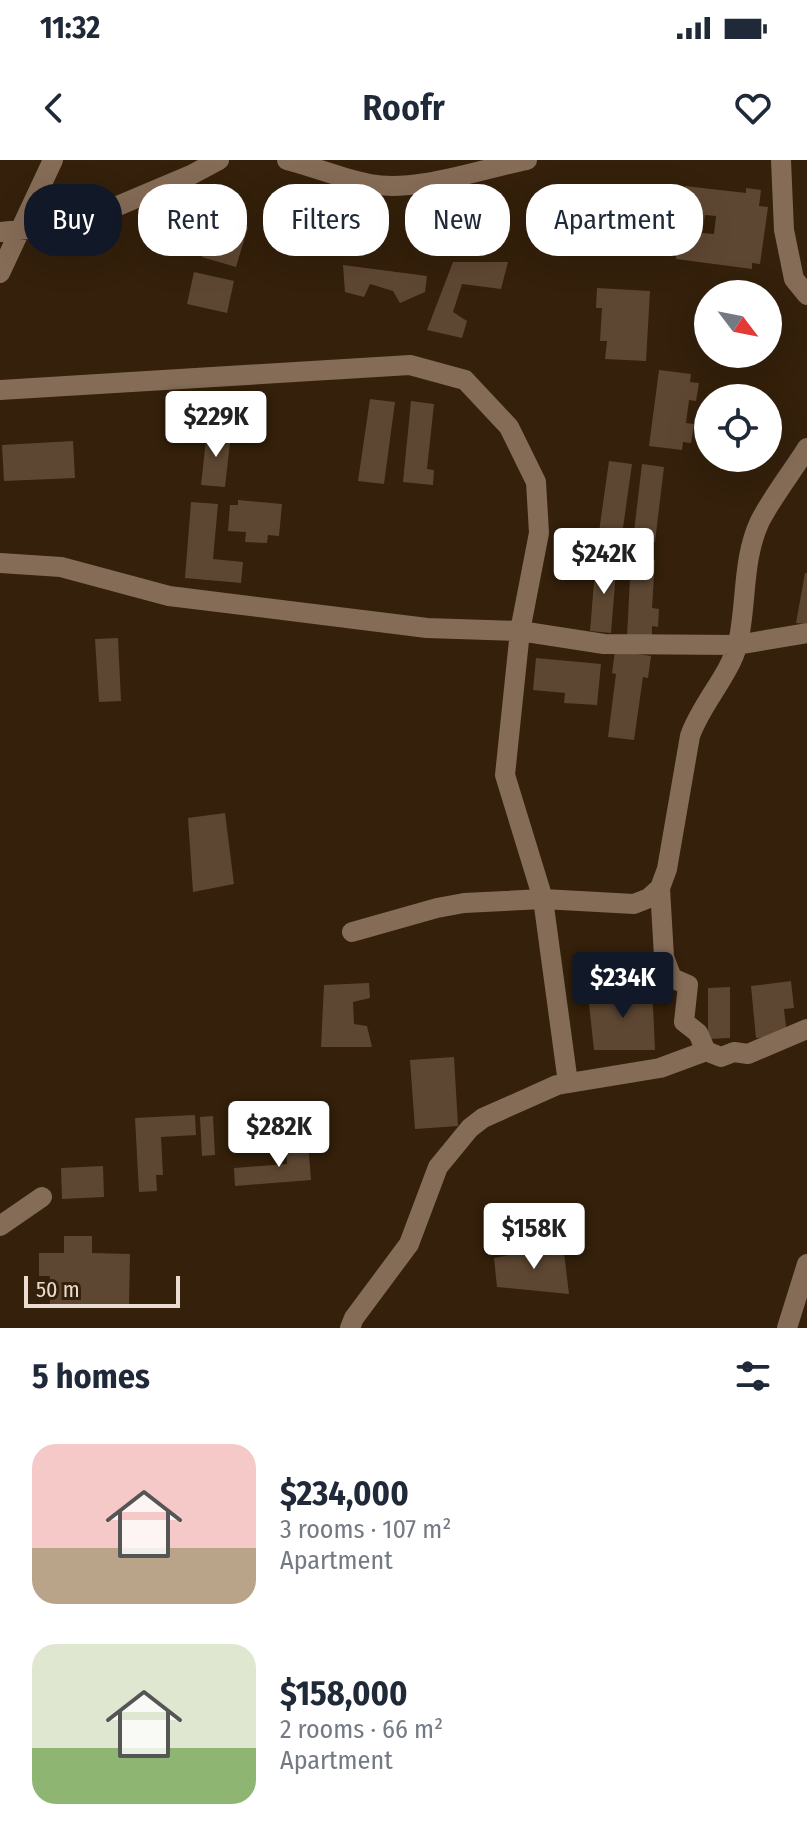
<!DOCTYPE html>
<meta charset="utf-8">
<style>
body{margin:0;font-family:"Fira Sans Condensed",sans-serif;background:#f6f6f7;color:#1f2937;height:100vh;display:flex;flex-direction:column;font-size:30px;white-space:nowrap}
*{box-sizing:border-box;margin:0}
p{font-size:26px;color:#747a83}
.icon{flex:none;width:44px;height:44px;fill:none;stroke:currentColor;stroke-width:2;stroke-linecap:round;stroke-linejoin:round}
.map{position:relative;height:1168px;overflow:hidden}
.sheet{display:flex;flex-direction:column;background:#fff;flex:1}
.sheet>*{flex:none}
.banner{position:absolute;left:24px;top:24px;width:760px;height:72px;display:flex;gap:16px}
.needle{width:52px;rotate:122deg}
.buttons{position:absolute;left:694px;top:120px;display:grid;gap:16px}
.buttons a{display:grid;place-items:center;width:88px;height:88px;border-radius:50%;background:#fff;box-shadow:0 8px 32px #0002;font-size:40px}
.scale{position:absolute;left:24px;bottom:20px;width:156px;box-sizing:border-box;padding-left:8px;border:4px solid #eadcd0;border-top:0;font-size:22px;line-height:28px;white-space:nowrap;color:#eadcd0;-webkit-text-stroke:6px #34200b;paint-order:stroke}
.price{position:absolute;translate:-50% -68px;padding:0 18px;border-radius:8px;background:#fff;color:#222;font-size:26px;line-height:52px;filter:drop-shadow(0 2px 4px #0008)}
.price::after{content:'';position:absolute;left:50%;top:48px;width:24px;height:18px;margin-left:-12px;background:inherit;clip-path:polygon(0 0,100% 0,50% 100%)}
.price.current{background:#111827;color:#fff}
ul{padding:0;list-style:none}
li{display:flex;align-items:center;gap:24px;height:200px;padding:0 32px}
li span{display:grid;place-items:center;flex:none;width:224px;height:160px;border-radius:24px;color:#555}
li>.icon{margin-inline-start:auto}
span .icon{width:96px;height:96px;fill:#fffc;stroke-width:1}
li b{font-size:34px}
h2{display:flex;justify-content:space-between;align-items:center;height:96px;padding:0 32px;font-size:34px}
.chip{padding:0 28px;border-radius:32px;background:#fff;box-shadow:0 8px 32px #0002;font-size:28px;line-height:72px}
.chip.current{background:#111827;color:#fff}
.status{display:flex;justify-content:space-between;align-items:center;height:56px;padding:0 40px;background:#fff;direction:ltr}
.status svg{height:22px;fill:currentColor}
header{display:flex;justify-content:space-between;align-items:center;height:104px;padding:0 32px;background:#fff;font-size:36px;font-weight:600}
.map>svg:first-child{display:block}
.building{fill:#5e4732;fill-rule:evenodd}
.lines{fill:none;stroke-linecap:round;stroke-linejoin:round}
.minor{stroke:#856c57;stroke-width:20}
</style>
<div class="status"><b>11:32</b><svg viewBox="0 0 49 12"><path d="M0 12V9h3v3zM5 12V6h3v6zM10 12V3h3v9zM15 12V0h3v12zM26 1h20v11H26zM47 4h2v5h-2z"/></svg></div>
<header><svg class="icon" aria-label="back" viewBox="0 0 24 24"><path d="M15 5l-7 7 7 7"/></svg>Roofr<svg class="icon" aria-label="heart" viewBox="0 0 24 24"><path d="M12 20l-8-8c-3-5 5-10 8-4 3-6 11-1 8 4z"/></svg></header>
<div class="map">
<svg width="807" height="1168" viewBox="0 0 807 1168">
<rect width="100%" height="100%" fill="#34200b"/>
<path class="building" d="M685,26L746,33V28L761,30L759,46L768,47L760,104L752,103V109L676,99ZM705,55L716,56L714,74L702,73Z
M215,55L248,67L236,107L202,97L205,86L199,84L205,64L212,66Z
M453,102H508L501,129L462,124L453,152L467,161L462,178L427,170Z
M343,105L427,116L425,132L400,143L393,131L370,124L364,137L345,132Z
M194,112L234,121L227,153L187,144Z
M597,128L650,131L646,201L605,199L607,181H600L602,148H596Z
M659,210L691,214L690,222L699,223L696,241L689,240L686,263L694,264L691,283L683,282L682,290L649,286Z
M370,239L395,242L384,324L358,321Z
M411,241L434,244L427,309L434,310L433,325L403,322Z
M207,271L231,274L225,327L201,325Z
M73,281L75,318L4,321L2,285Z
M609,301L632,304L621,382L598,379Z
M642,304L664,307L655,382L633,380Z
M238,340L282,344L279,376L268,375L267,383L245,382L246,372L228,371L230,345H238Z
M191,342L218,344L213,399L243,402L241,423L185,418Z
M596,398L617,400L611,473L590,471Z
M631,399L655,400L652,448L659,449L658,467L652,466V477L627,476Z
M805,413H807V464L796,463Z
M118,478L121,541L99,542L95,479Z
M615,491L651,496L648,518L643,517L634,580L608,577L616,514L612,513Z
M536,498L601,504L597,545L564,543L565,533L533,530Z
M225,653L234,724L193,732L188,658Z
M791,821L794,848L784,849L787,875L756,878L751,826Z
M369,823L370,838L353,842L354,864L367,866L372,887H321L324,825Z
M652,825L655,890H594L588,835Z
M730,827V878L708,879V828Z
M454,897L458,966L415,969L410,900Z
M195,955L196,975L161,977L163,1015H156L157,1031L139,1032L135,958Z
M213,956L215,995L202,996L200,957Z
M308,981L311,1020L235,1026L234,1008L287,1004L286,983Z
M103,1006L104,1037L62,1039L61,1008Z
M64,1076H92V1093L130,1094L129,1145L50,1144V1116H39V1093H64Z
M563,1084L569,1134L497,1127L494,1098Z"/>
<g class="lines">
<path class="minor" d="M287,0C315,7 342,19 370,24C416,33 481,9 527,0
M781,0L784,70L794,119L807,135
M0,72L75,64L191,15L219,0
M0,113L53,0
M0,230L410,205L465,220L509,267L536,322L539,373L520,471L505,615L543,739L568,923
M0,403L61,407L169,436L427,468L520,471L604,484L737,485L807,473
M660,728L664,797L672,818L688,825L684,862L698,873L706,891L721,897L734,892L748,894L807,869
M352,772L437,748L464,743L543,739L634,744L649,738L660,728L667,709L690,576C701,544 730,515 738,483C747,443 742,399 760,361C773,336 792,312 807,288
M0,1066L42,1037
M350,1168L354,1158L409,1084L438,1007L470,968L483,958L557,925L660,908L706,891
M787,1168L807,1104"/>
</g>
</svg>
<div class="buttons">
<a><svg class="needle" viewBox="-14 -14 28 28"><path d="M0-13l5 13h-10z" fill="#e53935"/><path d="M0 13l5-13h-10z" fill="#747a83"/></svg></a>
<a><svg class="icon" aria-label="locate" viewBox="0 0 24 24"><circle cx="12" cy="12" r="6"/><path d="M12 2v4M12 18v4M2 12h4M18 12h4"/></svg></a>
</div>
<div class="scale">50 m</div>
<b class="price" style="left:216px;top:299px">$229K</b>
<b class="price" style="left:604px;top:436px">$242K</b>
<b class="price current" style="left:623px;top:860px">$234K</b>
<b class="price" style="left:279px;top:1009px">$282K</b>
<b class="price" style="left:534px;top:1111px">$158K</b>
<div class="banner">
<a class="chip current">Buy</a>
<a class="chip">Rent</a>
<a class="chip">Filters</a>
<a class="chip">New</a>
<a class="chip">Apartment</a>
</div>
</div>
<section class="sheet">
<h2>5 homes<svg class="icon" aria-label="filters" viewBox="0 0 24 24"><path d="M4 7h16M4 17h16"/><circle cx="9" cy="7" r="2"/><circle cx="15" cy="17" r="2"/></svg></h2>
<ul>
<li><span style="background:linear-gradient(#f6c9c9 65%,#b9a48a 0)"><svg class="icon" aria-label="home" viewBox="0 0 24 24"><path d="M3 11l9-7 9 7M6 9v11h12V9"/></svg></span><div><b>$234,000</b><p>3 rooms · 107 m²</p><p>Apartment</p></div></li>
<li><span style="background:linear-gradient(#dfe7d0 65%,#8fb573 0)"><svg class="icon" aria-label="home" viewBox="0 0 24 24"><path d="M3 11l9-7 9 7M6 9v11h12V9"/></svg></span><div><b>$158,000</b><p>2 rooms · 66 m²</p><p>Apartment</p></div></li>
</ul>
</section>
